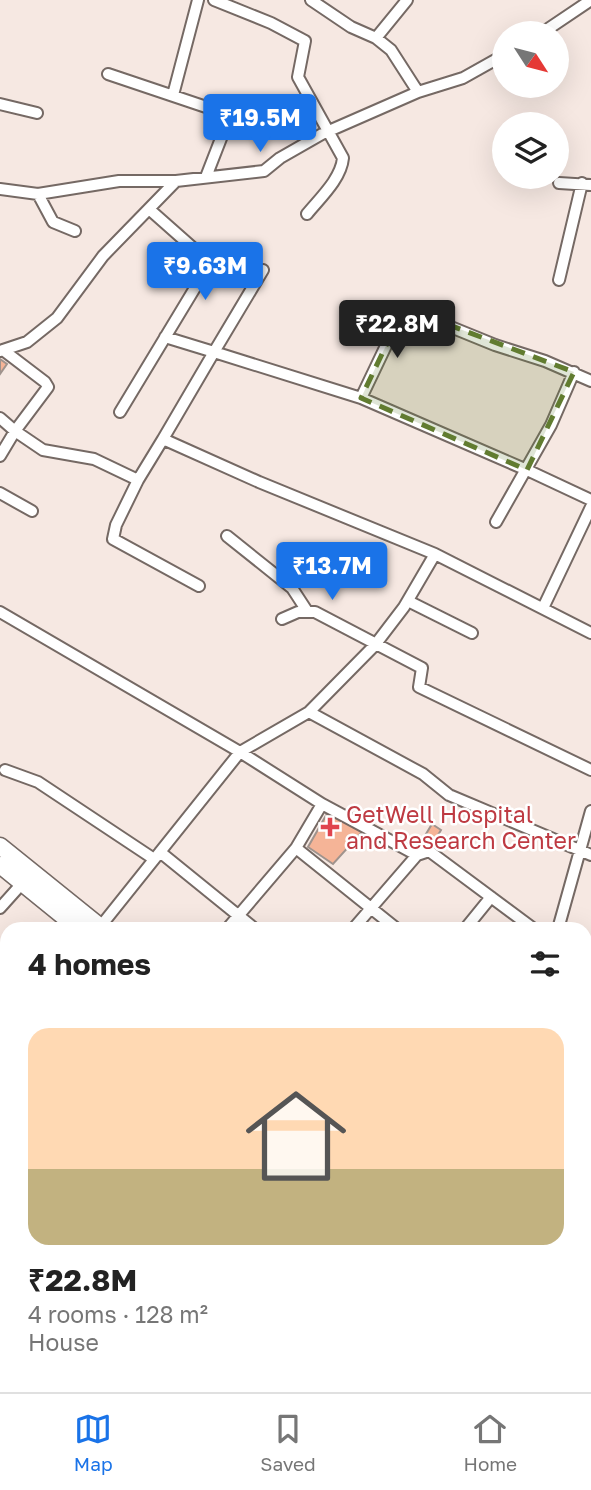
<!DOCTYPE html>
<meta charset="utf-8">
<style>
body{margin:0;font-family:"Golos Text",sans-serif;background:#f6f6f6;color:#222;height:100vh;display:flex;flex-direction:column;font-size:26px;white-space:nowrap}
*{box-sizing:border-box;margin:0}
p{font-size:23px;color:#767676}
.icon{flex:none;width:38px;height:38px;fill:none;stroke:currentColor;stroke-width:2;stroke-linecap:round;stroke-linejoin:round}
.map{position:relative;flex:1;overflow:hidden}
.details{position:absolute;left:0px;top:922px;width:592px;height:471px;display:flex;flex-direction:column;background:#fff;border-radius:21px 21px 0 0;box-shadow:0 7px 28px #0002}
.details>*{flex:none}
.needle{width:46px;rotate:126deg}
.buttons{position:absolute;left:492px;top:21px;display:grid;gap:14px}
.buttons a{display:grid;place-items:center;width:77px;height:77px;border-radius:50%;background:#fff;box-shadow:0 7px 28px #0002;font-size:35px}
.price{position:absolute;translate:-50% -60px;padding:0 16px;border-radius:7px;background:#1a73e8;color:#fff;font-size:23px;line-height:46px;filter:drop-shadow(0 2px 4px #0008)}
.price::after{content:'';position:absolute;left:50%;top:42px;width:21px;height:16px;margin-left:-10px;background:inherit;clip-path:polygon(0 0,100% 0,50% 100%)}
.price.selected{background:#222;color:#fff}
ul{padding:0;list-style:none}
li{display:grid;align-content:center;gap:14px;height:371px;padding:0 28px}
li+li{border-top:2px solid #e0e0e0}
li span{display:grid;place-items:center;height:217px;border-radius:21px;color:#555}
li>.icon{margin-inline-start:auto}
span .icon{width:126px;height:126px;fill:#fffc;stroke-width:1}
li b{font-size:30px}
h2{display:flex;justify-content:space-between;align-items:center;height:84px;padding:0 28px;font-size:30px}
.tabs{display:flex;justify-content:space-around;align-items:center;height:98px;border-top:2px solid #e0e0e0;background:#fff;font-size:19px;color:#767676}
.tabs a{display:grid;justify-items:center;gap:4px}
.tabs .selected{color:#1a73e8}
.map>svg:first-child{display:block}
.building{fill:#f5b497;stroke:#9f938d;stroke-width:2}
.lines{fill:none;stroke-linecap:round;stroke-linejoin:round}
.lane-casing{stroke:#756964;stroke-width:9}
.street-casing{stroke:#756964;stroke-width:14}
.primary-casing{stroke:#756964;stroke-width:19}
.lane{stroke:#fff;stroke-width:5}
.street{stroke:#fff;stroke-width:10}
.primary{stroke:#fff;stroke-width:16}
.marked{fill:#617c30;fill-opacity:0.2;stroke:#617c30;stroke-width:5;stroke-dasharray:14 9;stroke-linejoin:round}
.health-dot{fill:#e0444e;stroke:#fff;stroke-width:2.5}
.labels{text-anchor:middle;dominant-baseline:central;stroke-width:5;stroke-linejoin:round;paint-order:stroke}
.health-label{font-size:23px;fill:#be3a42;stroke:#fff;text-anchor:start}
</style>
<div class="map">
<svg width="591" height="1392" viewBox="0 0 591 1392">
<rect width="100%" height="100%" fill="#f6e8e2"/>
<path class="building" d="M0,359L7,364L0,374Z
M328,812L362,832L333,864L308,847Z
M432,824L441,830L429,850L420,844Z"/>
<g class="lines">
<defs>
<path id="lane" d="M584,1115L591,1107
M0,1177L7,1182
M584,1205L591,1211"/>
<path id="street" d="M214,0L271,23L305,41L298,77L343,158C341,179 320,198 307,214
M311,0L351,27L376,38L391,50L418,92
M542,33L591,0
M376,38L407,0
M108,74L218,111L225,116L227,123L206,177
M173,95L198,0
M0,104L37,113
M559,183L591,185
M0,189L38,194L119,181H176L264,171L280,158L322,134L418,92L463,78L504,55
M38,194L53,222L75,231
M559,280L582,183
M165,337L214,352L263,270
M0,351L27,342L57,318L103,256L176,181
M361,398L404,308L495,345L545,361L591,381
M120,412L210,263L149,209
M0,418L15,431L48,387L45,382L3,350
M0,456L15,431L43,450L94,459L138,480L163,439
M138,480L116,525L113,539L199,586
M0,493L32,511
M496,522L551,425L574,372
M227,536L292,588L307,611
M435,554L259,482L163,439L214,352L361,398L527,470L591,500
M408,601L472,633
M543,608L591,507
M0,612L240,752L322,804L296,848L397,929
M282,619L298,612H315L422,668L419,687L591,770
M309,712L423,774L449,795L591,855
M5,770L38,782L154,859
M322,804L417,855L353,929
M160,852L255,929
M417,855L429,851L534,929
M0,908L26,879
M100,927L240,752L309,712L375,645L404,607L435,554L591,633
M227,929L296,848
M465,929L491,897
M558,929L591,811
M584,1004L591,1009
M584,1029L591,1021
M104,1386L116,1392
M68,1392L71,1386
M524,1392L529,1386"/>
<path id="primary" d="M0,846L103,929
M0,865L79,929
M584,1320L591,1326
M584,1337L591,1343"/>
</defs>
<use href="#lane" class="lane-casing"/>
<use href="#street" class="street-casing"/>
<use href="#primary" class="primary-casing"/>
<use href="#lane" class="lane"/>
<use href="#street" class="street"/>
<use href="#primary" class="primary"/>
</g>
<path class="marked" d="M404,308L574,372L527,470L361,398Z"/>
<path class="health-dot" d="M326.5 816.5h7v7h7v7h-7v7h-7v-7h-7v-7h7z"/>
<g class="labels">
<g class="health-label">
<text x="346" y="814">GetWell Hospital<tspan x="346" dy="26">and Research Center</tspan></text>
</g>
</g>
</svg>
<div class="buttons">
<a><svg class="needle" viewBox="-14 -14 28 28"><path d="M0-13l5 13h-10z" fill="#e53935"/><path d="M0 13l5-13h-10z" fill="#767676"/></svg></a>
<a><svg class="icon" aria-label="layers" viewBox="0 0 24 24"><path d="M12 4l9 5-9 5-9-5zM3 14l9 5 9-5"/></svg></a>
</div>
<b class="price" style="left:260px;top:154px">₹19.5M</b>
<b class="price" style="left:205px;top:302px">₹9.63M</b>
<b class="price selected" style="left:397px;top:360px">₹22.8M</b>
<b class="price" style="left:332px;top:602px">₹13.7M</b>
<section class="details">
<h2>4 homes<svg class="icon" aria-label="filters" viewBox="0 0 24 24"><path d="M4 7h16M4 17h16"/><circle cx="9" cy="7" r="2"/><circle cx="15" cy="17" r="2"/></svg></h2>
<ul>
<li><span style="background:linear-gradient(#ffd9b3 65%,#c2b280 0)"><svg class="icon" aria-label="home" viewBox="0 0 24 24"><path d="M3 11l9-7 9 7M6 9v11h12V9"/></svg></span><div><b>₹22.8M</b><p>4 rooms · 128 m²</p><p>House</p></div></li>
</ul>
</section>
</div>
<nav class="tabs">
<a class="selected"><svg class="icon" aria-label="map" viewBox="0 0 24 24"><path d="M3 6l6-2 6 2 6-2v14l-6 2-6-2-6 2zM9 4v14M15 6v14"/></svg>Map</a>
<a><svg class="icon" aria-label="saved" viewBox="0 0 24 24"><path d="M7 4h10v16l-5-4-5 4z"/></svg>Saved</a>
<a><svg class="icon" aria-label="home" viewBox="0 0 24 24"><path d="M3 11l9-7 9 7M6 9v11h12V9"/></svg>Home</a>
</nav>
